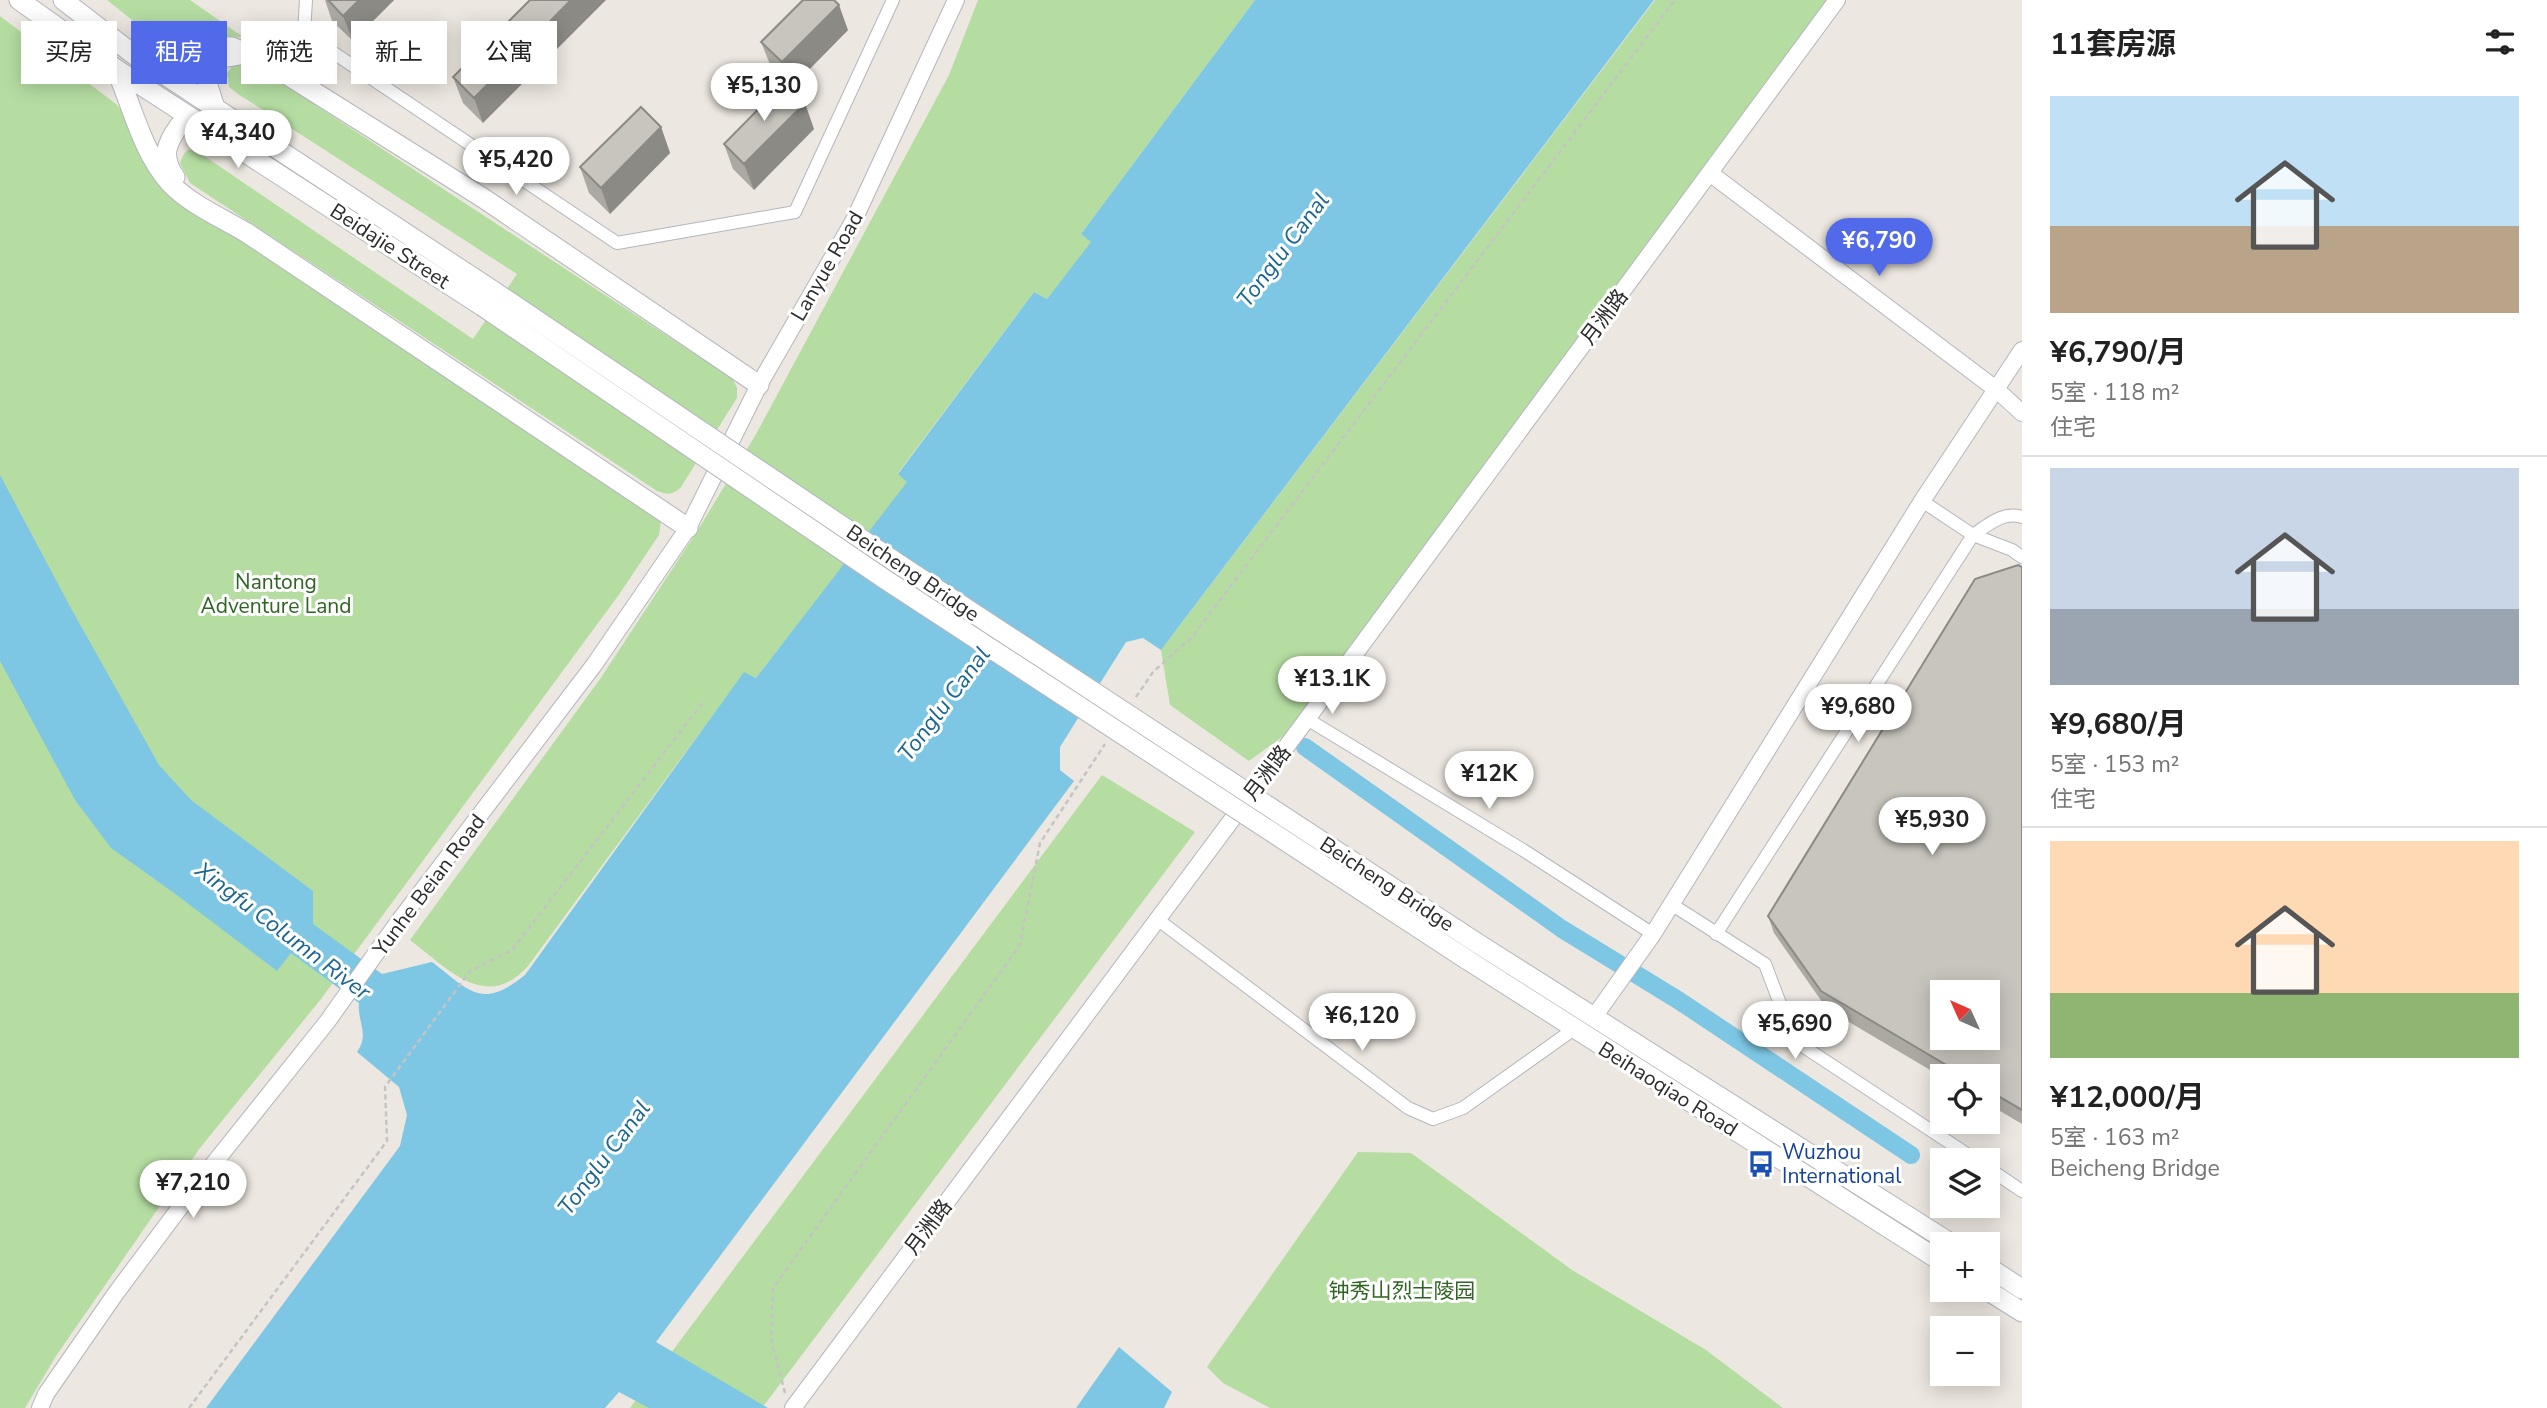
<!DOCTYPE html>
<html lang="zh">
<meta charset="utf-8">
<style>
body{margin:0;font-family:"Nunito Sans","Noto Sans SC",sans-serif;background:#f2f2f2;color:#222;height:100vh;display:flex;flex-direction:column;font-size:26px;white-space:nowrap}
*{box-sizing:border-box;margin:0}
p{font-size:23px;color:#767676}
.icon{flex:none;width:38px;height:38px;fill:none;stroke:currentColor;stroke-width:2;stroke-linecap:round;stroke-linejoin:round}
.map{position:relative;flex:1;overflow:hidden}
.panel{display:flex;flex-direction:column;background:#fff;width:525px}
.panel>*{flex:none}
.banner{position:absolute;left:21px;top:21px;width:665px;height:63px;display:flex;gap:14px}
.needle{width:46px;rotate:315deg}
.tools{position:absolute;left:1930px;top:980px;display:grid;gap:14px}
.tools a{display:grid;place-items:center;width:70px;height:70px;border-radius:0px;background:#fff;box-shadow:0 4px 18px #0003;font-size:35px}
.price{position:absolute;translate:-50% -60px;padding:0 16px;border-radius:24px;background:#fff;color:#222;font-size:23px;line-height:46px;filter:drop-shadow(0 2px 4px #0008)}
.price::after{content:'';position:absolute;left:50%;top:42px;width:21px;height:16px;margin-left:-10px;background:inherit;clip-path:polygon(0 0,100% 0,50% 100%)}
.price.selected{background:#516ae9;color:#fff}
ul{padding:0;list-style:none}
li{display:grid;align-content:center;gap:14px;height:371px;padding:0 28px}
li+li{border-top:2px solid #e0e0e0}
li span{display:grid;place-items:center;height:217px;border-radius:0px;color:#555}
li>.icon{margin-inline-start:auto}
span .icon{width:126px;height:126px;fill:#fffc;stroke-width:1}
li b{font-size:30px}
h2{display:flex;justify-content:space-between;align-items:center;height:84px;padding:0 28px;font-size:30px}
.pill{padding:0 24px;border-radius:0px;background:#fff;box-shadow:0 4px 18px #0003;font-size:24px;line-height:63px}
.pill.selected{background:#516ae9;color:#fff}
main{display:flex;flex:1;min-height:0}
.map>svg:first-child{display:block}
.green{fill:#b5dda2}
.water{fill:#7ec7e4}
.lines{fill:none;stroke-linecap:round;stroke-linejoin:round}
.canal{stroke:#7ec7e4;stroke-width:18}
.minor-casing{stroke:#b4b6be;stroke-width:14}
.tertiary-casing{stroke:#b4b6be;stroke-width:18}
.secondary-casing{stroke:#b4b6be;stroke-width:21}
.path{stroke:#c4c4c4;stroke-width:2.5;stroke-dasharray:5 3.5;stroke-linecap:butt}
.minor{stroke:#fff;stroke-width:12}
.tertiary{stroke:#fff;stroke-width:16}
.secondary{stroke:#fff;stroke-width:19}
.secondary-bridge-casing{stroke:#b4b6be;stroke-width:21;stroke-linecap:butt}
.secondary-bridge{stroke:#fff;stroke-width:19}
.wall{fill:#aca9a3}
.shaded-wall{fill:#8c8a85}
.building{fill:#c8c5be;stroke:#8c8a85;stroke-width:2;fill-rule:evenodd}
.labels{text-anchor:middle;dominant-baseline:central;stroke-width:6;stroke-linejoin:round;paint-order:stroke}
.street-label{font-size:21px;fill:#2c2c2c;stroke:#fff}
.park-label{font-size:21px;fill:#2f6422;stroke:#fff}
.transit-label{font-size:21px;fill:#164399;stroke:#fff;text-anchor:start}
.water-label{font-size:23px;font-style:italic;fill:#1b6792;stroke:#fff}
</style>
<main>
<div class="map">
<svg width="2022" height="1408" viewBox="0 0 2022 1408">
<rect width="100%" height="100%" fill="#ece7e0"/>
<path class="green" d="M107,0H190L243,37L147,32Z
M978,0H1255L1081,234L1092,242L1047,299L1034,292L898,473L908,482L756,678L744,673L528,966C486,1013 447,968 410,940L600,679L696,533L755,436L949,75Z
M1655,0H1837L1307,719L1249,761L1170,705L1161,650Z
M0,16L116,104L124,113L144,161L661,521L659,535L618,596L321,999L200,1148L56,1356L25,1408H0Z
M244,61L250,62L733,379L737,388V398L681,487C673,495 668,495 657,491L190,183L180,163C183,155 185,149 194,149L473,339L517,274L238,94L229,87L227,73L233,65Z
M1102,775L1195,832L762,1408H630Z
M1358,1152L1411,1153L1572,1270L1706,1350L1783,1408H1270L1223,1383L1207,1367Z"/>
<path class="water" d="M1255,0H1654L1161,650L1143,638L1126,642L1060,747V770L1074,781L656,1342L768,1408H649L619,1392L605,1408H206L400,1146L407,1115L399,1087L357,1052C370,1034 357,1022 359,1003L291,953L277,971L174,893L111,848L75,800L0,661V475L73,612L159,765L191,800L313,891V924L382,974L432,962C470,991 481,1010 525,975L744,672L756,678L907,482L898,474L1034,292L1047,299L1091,242L1081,234Z
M1119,1347L1172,1392L1164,1408H1076Z"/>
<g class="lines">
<path class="canal" d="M1305,747L1562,929L1678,1000L1911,1155"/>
<defs>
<path id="minor" d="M306,0L304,33L617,243L795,212L893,0
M1922,501L1973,535L2012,550L2022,557
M1307,719L1523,850L1653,934
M1671,904L1765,964L1795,1043V1041L1976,1160
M1157,919L1408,1108L1433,1119L1463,1108L1574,1029
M1716,934L1973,535C1988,525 2003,511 2022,517
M1988,1168L2022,1191"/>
<path id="tertiary" d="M1711,174L1997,390L2022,413
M1594,1017L1653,934L1922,501L2022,350
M40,1408L46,1394L116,1293L199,1182L327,1022L399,921L594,665L688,528L759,385L854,220L956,0
M793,1408L1307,719L1837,0"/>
<path id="secondary" d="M19,0L116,69L482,306
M63,0L133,54L492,290
M133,54L178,52L210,46L232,47L265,61L483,198L759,385
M116,69C132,106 142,151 169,182C189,204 222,218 247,233L688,528
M215,108L206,80L216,59L240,55
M175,177C161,157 166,144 179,126L204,125
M1477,943L1952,1244
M1466,959L1942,1262
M1988,1267L2022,1289
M1987,1290L2022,1312"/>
</defs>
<use href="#minor" class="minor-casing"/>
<use href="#tertiary" class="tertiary-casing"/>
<use href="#secondary" class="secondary-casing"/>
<path class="path" d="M1136,697L1153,672L1192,637L1675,0
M785,1393L771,1339L773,1288L1020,945L1040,843L1105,744
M189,1408L387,1141L385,1087L470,971L512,950L704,701"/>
<use href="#minor" class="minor"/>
<use href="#tertiary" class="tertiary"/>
<use href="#secondary" class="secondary"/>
<defs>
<path id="secondary-bridge" d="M492,290L897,563L1477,943
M482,306L886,580L1466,959"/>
</defs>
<use href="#secondary-bridge" class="secondary-bridge-casing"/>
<use href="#secondary-bridge" class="secondary-bridge"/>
</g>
<path class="wall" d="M325,0H394L353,41L332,21Z
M530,0L483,123L463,103L453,77Z
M848,30L791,88L771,67L761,42Z
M661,127L670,153L610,214L589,193L580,167Z
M814,129L754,190L733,169L724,144Z
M2022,567V1124L1988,1104V1076L1942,1077L1827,1009L1774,933L1768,916Z"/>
<path class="shaded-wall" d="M359,0H394L353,41L343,16Z
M571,0H606L483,123L474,98Z
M839,5L848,30L791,88L782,62Z
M805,103L814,129L754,190L744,164Z
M661,127L670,153L610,214L601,188Z"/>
<path class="building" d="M328,0H359L343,16Z
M530,0H571L474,98L453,77Z
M803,0H834L839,5L782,62L761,42Z
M784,83L805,103L744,164L724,144Z
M641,107L661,127L601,188L580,167Z
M2018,565L2022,567V1110L1988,1090V1076H1965L1821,991L1768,916L1975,579ZM1942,992H1988V1038H1942Z"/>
<defs>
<symbol id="bus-bare" viewBox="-9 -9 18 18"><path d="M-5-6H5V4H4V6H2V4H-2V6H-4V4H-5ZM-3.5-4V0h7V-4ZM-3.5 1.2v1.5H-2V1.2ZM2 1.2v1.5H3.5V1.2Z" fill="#1a4fb4" stroke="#fff" stroke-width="2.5" paint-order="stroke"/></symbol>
</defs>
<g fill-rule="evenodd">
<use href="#bus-bare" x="1742" y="1145" width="38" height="38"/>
</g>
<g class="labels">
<g class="street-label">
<text transform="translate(390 246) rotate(33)">Beidajie Street</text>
<text transform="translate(827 266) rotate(-60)">Lanyue Road</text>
<text transform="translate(1604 317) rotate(-53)">月洲路</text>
<text transform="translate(913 573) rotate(34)">Beicheng Bridge</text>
<text transform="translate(1267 773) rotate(-53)">月洲路</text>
<text transform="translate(1387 884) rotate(33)">Beicheng Bridge</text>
<text transform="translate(429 885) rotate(-53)">Yunhe Beian Road</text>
<text transform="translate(1668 1089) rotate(32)">Beihaoqiao Road</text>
<text transform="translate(928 1227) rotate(-53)">月洲路</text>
</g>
<g class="park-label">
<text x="276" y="582">Nantong<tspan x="276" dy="24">Adventure Land</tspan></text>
<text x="1402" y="1291">钟秀山烈士陵园</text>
</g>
<g class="transit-label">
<text x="1782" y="1152">Wuzhou<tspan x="1782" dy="24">International</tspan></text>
</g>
<g class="water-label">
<text transform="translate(1283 250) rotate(-53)">Tonglu Canal</text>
<text transform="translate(944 704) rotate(-53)">Tonglu Canal</text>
<text transform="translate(283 931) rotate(37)">Xingfu Column River</text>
<text transform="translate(604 1158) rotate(-53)">Tonglu Canal</text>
</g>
</g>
</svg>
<div class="tools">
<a><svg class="needle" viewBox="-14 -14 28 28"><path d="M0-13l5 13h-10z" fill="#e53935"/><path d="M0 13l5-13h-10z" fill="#767676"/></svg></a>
<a><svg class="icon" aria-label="locate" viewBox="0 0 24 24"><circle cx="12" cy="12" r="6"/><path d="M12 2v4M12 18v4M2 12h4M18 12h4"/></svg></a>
<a><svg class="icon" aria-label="layers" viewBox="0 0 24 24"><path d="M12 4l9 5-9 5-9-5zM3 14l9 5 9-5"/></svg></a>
<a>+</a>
<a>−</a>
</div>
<b class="price" style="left:764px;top:123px">¥5,130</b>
<b class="price" style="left:238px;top:170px">¥4,340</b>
<b class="price" style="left:516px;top:197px">¥5,420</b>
<b class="price selected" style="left:1879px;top:278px">¥6,790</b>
<b class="price" style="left:1332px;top:716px">¥13.1K</b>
<b class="price" style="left:1858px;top:744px">¥9,680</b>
<b class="price" style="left:1489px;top:811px">¥12K</b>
<b class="price" style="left:1932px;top:857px">¥5,930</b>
<b class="price" style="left:1362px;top:1053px">¥6,120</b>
<b class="price" style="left:1795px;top:1061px">¥5,690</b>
<b class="price" style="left:193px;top:1220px">¥7,210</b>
<div class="banner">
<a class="pill">买房</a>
<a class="pill selected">租房</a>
<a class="pill">筛选</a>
<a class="pill">新上</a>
<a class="pill">公寓</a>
</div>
</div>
<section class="panel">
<h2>11套房源<svg class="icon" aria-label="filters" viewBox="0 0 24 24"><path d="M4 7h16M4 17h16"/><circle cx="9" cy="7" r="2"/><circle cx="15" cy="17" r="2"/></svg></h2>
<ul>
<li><span style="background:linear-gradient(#bfe0f5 60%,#b9a48a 0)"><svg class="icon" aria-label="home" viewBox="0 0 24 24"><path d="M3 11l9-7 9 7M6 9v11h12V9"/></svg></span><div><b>¥6,790/月</b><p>5室 · 118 m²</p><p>住宅</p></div></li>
<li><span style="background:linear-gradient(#c9d6e8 65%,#9aa5b1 0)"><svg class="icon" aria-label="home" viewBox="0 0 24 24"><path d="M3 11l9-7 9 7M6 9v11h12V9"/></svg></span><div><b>¥9,680/月</b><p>5室 · 153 m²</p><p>住宅</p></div></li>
<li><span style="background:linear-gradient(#ffd9b3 70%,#8fb573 0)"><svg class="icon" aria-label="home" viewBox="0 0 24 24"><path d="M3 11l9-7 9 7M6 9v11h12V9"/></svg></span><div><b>¥12,000/月</b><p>5室 · 163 m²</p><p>Beicheng Bridge</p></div></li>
</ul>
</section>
</main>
